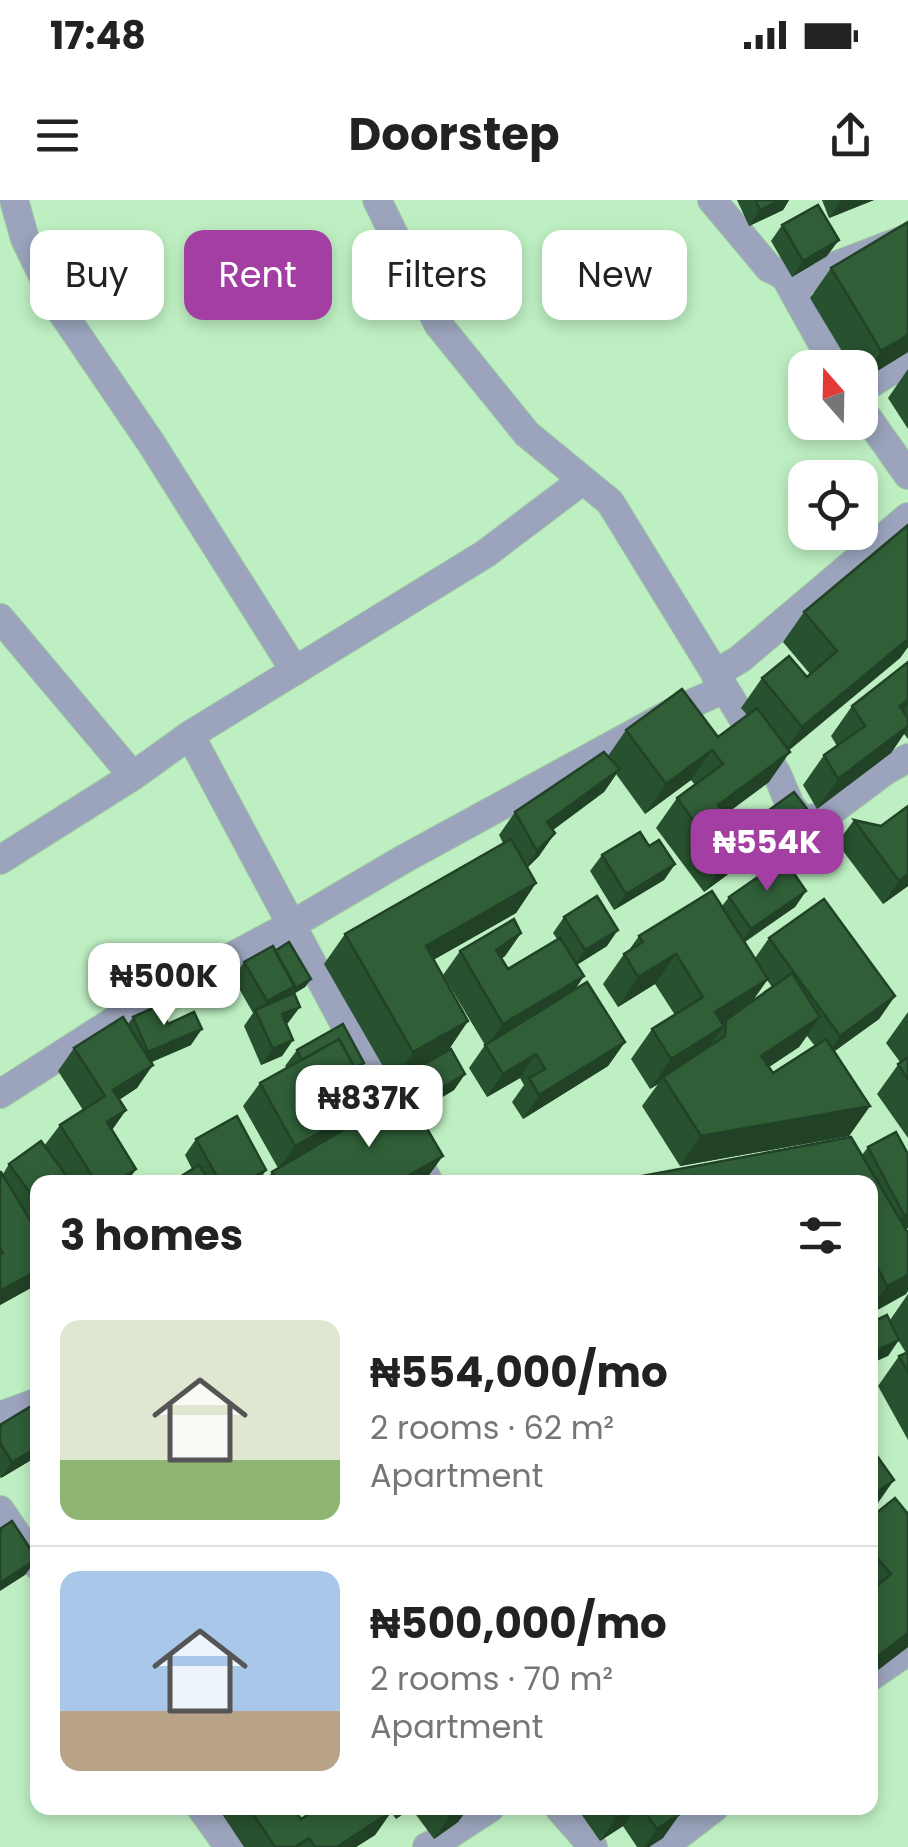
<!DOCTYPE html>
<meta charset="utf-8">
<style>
body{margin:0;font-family:Poppins,sans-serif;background:#f6f6f6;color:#222;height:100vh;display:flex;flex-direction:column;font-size:38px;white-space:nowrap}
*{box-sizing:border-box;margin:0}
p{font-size:32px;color:#767676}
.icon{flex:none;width:55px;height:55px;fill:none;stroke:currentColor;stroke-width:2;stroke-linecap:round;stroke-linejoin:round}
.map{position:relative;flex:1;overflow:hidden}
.side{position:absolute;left:30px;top:975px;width:848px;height:640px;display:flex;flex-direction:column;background:#fff;border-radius:20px;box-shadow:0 5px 15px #0003}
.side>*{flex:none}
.guide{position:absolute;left:30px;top:30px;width:850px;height:90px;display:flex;gap:20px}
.needle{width:65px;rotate:340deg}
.controls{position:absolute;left:788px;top:150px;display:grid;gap:20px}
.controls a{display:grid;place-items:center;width:90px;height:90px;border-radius:20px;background:#fff;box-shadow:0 5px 15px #0003;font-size:50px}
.price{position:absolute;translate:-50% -85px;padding:0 22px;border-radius:20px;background:#fff;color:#222;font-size:32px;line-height:65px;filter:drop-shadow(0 2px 5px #0008)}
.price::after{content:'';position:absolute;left:50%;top:60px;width:30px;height:22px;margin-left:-15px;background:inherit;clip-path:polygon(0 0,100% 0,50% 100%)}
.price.active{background:#a33ea3;color:#fff}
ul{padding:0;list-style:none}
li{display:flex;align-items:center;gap:30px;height:250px;padding:0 30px}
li+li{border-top:2px solid #e0e0e0}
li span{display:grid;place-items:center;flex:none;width:280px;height:200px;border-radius:20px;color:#555}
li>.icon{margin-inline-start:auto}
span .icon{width:120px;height:120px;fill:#fffc;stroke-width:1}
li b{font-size:42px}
h2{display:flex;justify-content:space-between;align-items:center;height:120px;padding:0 30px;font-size:42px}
.pill{padding:0 35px;border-radius:20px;background:#fff;box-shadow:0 5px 15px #0003;font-size:35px;line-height:90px}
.pill.active{background:#a33ea3;color:#fff}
.status{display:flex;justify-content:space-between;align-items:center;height:70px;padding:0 50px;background:#fff;direction:ltr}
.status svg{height:28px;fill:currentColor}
header{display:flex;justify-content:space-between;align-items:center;height:130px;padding:0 30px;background:#fff;font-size:45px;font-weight:700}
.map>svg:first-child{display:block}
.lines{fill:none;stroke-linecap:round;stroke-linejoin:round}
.minor-casing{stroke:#9ec9a2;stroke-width:30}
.minor{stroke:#9ba4bc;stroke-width:28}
.wall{fill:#28512f;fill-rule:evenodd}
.shaded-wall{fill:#214226}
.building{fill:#2f5e37;stroke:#214226;stroke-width:2.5}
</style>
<div class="status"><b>17:48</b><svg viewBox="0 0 49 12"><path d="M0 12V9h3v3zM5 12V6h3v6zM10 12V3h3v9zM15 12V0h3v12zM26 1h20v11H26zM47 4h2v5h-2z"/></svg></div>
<header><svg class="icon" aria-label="menu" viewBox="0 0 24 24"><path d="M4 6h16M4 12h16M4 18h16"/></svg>Doorstep<svg class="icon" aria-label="share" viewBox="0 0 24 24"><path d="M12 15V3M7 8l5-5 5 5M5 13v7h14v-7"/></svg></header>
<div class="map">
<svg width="908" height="1647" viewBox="0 0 908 1647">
<rect width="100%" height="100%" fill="#beefc2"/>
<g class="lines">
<defs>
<path id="minor" d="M14,0L25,39L57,105L151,243L295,471
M377,0L438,124L527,234L610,302L777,574L790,605L801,619L822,618L885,571L908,558
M712,0L769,68L785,76L793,91L811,75L908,38
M793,91L836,168
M860,190L908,161
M860,207L908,275
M0,418L133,576
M715,474L740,459L908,317
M190,535L429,982
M0,660L133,576L190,535L485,354L583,280
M0,894L131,810L293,724L402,660L673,512L724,489
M0,1216L38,1202
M0,1310L38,1366
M870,1477L908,1451
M201,1608L229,1647
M559,1608L593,1647
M427,1647L441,1640L490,1608
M663,1647L714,1608"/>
</defs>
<use href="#minor" class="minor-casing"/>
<use href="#minor" class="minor"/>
</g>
<path class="wall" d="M737,0H789L783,10L749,26Z
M822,0H874L829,18Z
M782,25L827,56L792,77L771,41Z
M831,68L908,152L861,181L860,168H852L810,98Z
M908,169V229L888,198Z
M908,325V447L900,458L789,550L769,582L725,614L742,637L750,624L811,614L800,630L756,663L746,649L727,675L704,692L656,628L677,598L695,585L691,580L645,614L616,574L604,592L553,630L555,633L539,656L528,667L536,683L516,713L433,760L468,821L448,850L465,874L454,890L417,912L424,982H265L272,972L278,968L243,906L260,883L287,868L285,866L297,850L357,873L374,903L362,919L400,897L396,890L407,874L392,882L324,764L345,734L503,643L499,635L515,612L608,556L626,530L718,537L747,515L741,508L762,478L807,477L810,474L783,442L804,412Z
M908,462V539L904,534L891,553L817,609L803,585L824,555L837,546L831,536L852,506Z
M854,620L881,626L908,686L883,704L837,643Z
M649,646L675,664L664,680L614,710L590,671L602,655Z
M806,691L795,707L745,742L755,758L769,738L895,796L879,819L834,851L870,906L849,936L680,966L642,906L658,884L650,889L631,859L652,829L675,815L655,784L618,807L603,784L624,754L629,750L639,736L722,706L729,697ZM767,780L772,787L752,801ZM807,836L815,846L773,873L769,867L799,847Z
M564,717L607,746L577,765L584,776L575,789L625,842L608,866L523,919L512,902L524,885L520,878L487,897L469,868L485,845L443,775L460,751L521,733L505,756L501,759L508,769L557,739L553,733Z
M275,751L311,779L305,787L294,794L288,823L286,824L293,840L282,856L261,865L244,826L253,813L233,778L244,762Z
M908,812V938L877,894L900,862L886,843Z
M133,817L168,824L191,845L152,862L137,888L119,900L126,910L112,930L136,969L127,982H38V1084L0,1105V972L3,974L9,964L44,946L60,925L83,910L58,871L74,848L128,824Z
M196,939L266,970L258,982H172L192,969L185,955Z
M868,947L908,954L906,1094L870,1114V982L862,955Z
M908,1094V1240L878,1186L899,1156L906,1153L898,1140L888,1156L890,1120Z
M0,1225L38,1256L1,1278L0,1277Z
M908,1314V1447L870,1476V1318Z
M218,1608H298L295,1610L301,1619L319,1608H468L458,1622L434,1639L411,1608L396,1619L391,1612L375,1635L356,1647H244Z
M577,1608H675L663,1638L649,1647H637L623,1626L600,1641Z"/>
<path class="shaded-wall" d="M780,0H789L783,10L749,26L760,10Z
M842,0H874L829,18Z
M839,40L827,56L792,77L803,61Z
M908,135V152L861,181L881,151Z
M908,439V447L900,458L781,557L802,527Z
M908,500V504L895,523L900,506Z
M908,526V528L891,553L817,609L838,579Z
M712,550L691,580L645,614L666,584Z
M790,552L769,582L702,632L718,605Z
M620,569L604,592L531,646L547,622Z
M811,614L800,630L756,663L767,647Z
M555,633L539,656L521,674L537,651Z
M748,646L727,675L704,692L725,663Z
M675,664L664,680L614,710L626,694Z
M908,674V686L883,704L899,681Z
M536,683L516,713L405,776L426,746Z
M806,691L795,707L739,745L751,729Z
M618,730L607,746L574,766L585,750Z
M521,733L505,756L479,774L496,750Z
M676,754L655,784L618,807L638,777Z
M584,776L568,800L486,847L503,824Z
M311,779L305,787L289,796L295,788Z
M768,779L747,809L726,820L723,824L715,812Z
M295,786L284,802L256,817L267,801Z
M895,796L879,819L824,859L840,836Z
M300,807L288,823L271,830L282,814Z
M820,817L799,847L740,886L761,856Z
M468,821L448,851L392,882L413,852Z
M724,826L703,855L663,877L658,884L650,889L671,859Z
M202,829L191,845L137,868L148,852Z
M293,840L282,856L261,865L273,849Z
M625,842L608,866L523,919L539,895Z
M536,854L520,878L487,897L503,874Z
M153,865L137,888L97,914L113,890Z
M465,874L454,890L411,916L422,900Z
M374,903L357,926L278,969L295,946Z
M870,906L849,936L680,966L701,936Z
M126,910L109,934L107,922Z
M443,956L424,982H397Z
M136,969L127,982H115Z
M266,970L258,982H243Z
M908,1013V1028L888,1039L904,1015Z
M38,1070V1084L0,1105V1091Z
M908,1075V1091L906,1094L870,1114V1110L887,1086Z
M899,1140L888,1156L870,1164V1154Z
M38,1247V1256L1,1278L12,1262Z
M894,1280L873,1310L870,1312V1297Z
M37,1359L25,1375L0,1391V1383Z
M908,1433V1447L870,1476V1462Z
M403,1608H411L396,1619Z
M462,1608H468L458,1622L434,1639L450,1616Z
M632,1608H636L623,1626L600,1641L616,1618Z
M392,1611L375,1635L356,1647H337Z
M680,1614L663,1638L649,1647H644L657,1629Z"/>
<path class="building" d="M755,0H780L760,10Z
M818,5L839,40L803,61L782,25Z
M908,22V135L881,151L831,68Z
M908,325V439L802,527L762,478L789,456L807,477L837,451L804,412Z
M908,462V500L900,506L908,518V526L838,579L824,555L865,526L852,506Z
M682,489L718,537L757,508L790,552L718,605L748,646L725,663L677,598L723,564L712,550L666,584L626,530Z
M604,552L620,569L547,622L555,633L537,651L515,612Z
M794,592L811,614L767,647L750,624Z
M908,606V674L899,681L854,620L881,626Z
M640,632L649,646L659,640L675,664L626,694L602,655Z
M511,639L536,683L426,746L468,821L413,852L345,734Z
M784,659L806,691L751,729L729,697Z
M712,691L768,779L715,812L724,826L671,859L652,829L703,797L676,754L638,777L624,754L643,742L639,736Z
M597,696L618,730L585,750L564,717Z
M824,699L895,796L840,836L769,738Z
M514,719L521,733L496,750L508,769L560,738L584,776L503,824L460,751Z
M289,742L311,779L295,788L275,751Z
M273,746L295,786L267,801L244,762Z
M792,773L820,817L761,856L773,873L826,839L870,906L701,936L663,877L725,836L726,820Z
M587,782L625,842L539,895L529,878L545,869L536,854L503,874L485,845Z
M294,793L300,807L282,814L293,840L273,849L255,810Z
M160,805L168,824L194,812L202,829L148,852L133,817Z
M123,817L153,865L113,890L126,910L107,922L136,969L115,982H96L60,925L105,896L74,848Z
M343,824L364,863L355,868L339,839L302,860L297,850Z
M339,839L374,903L295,946L260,883Z
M451,849L465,874L422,900L407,874Z
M908,857V879L898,864Z
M406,893L443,956L397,982H278L272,972Z
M237,916L266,970L243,982H220L196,939Z
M896,932L908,954V1013L904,1015L868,947Z
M851,937L908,1033V1075L887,1086L870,1053V982H610Z
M41,941L71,982H38V1004L9,964Z
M199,965L210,982H172Z
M0,972H1L38,1033V1070L0,1091V1054L3,1053L0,1048Z
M887,1115L899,1140L870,1154V1123Z
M908,1152V1172L899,1156Z
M38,1202V1247L12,1262L0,1243V1225Z
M870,1246L894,1280L870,1297Z
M895,1298L908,1314V1433L870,1462V1391L891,1374L870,1350V1318Z
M12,1321L37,1359L0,1383V1329Z
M249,1608H293L301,1619L319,1608H389L392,1611L337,1647H315L309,1638L295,1647H275Z
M444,1608H462L450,1616Z
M609,1608H632L616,1618Z
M642,1608H675L680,1614L657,1629Z"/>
</svg>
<div class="controls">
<a><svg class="needle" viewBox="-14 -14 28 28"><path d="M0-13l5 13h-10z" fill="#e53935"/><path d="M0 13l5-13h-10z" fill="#767676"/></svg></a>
<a><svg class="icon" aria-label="locate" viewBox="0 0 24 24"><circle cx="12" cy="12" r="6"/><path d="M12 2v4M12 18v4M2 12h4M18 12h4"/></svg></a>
</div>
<b class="price active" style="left:767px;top:694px">₦554K</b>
<b class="price" style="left:164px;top:828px">₦500K</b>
<b class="price" style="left:369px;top:950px">₦837K</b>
<div class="guide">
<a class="pill">Buy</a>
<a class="pill active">Rent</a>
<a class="pill">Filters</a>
<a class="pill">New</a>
</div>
<section class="side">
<h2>3 homes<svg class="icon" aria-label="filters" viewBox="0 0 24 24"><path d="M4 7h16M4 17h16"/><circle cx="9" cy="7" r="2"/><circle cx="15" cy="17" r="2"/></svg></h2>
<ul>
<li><span style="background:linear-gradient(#dfe7d0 70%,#8fb573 0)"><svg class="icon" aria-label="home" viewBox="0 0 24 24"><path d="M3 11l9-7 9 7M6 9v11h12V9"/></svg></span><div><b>₦554,000/mo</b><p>2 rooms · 62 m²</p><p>Apartment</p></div></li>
<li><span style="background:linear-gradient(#a9c7e8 70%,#b9a48a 0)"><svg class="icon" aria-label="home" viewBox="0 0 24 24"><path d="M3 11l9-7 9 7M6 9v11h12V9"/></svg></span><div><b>₦500,000/mo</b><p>2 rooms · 70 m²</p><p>Apartment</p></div></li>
</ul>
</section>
</div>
